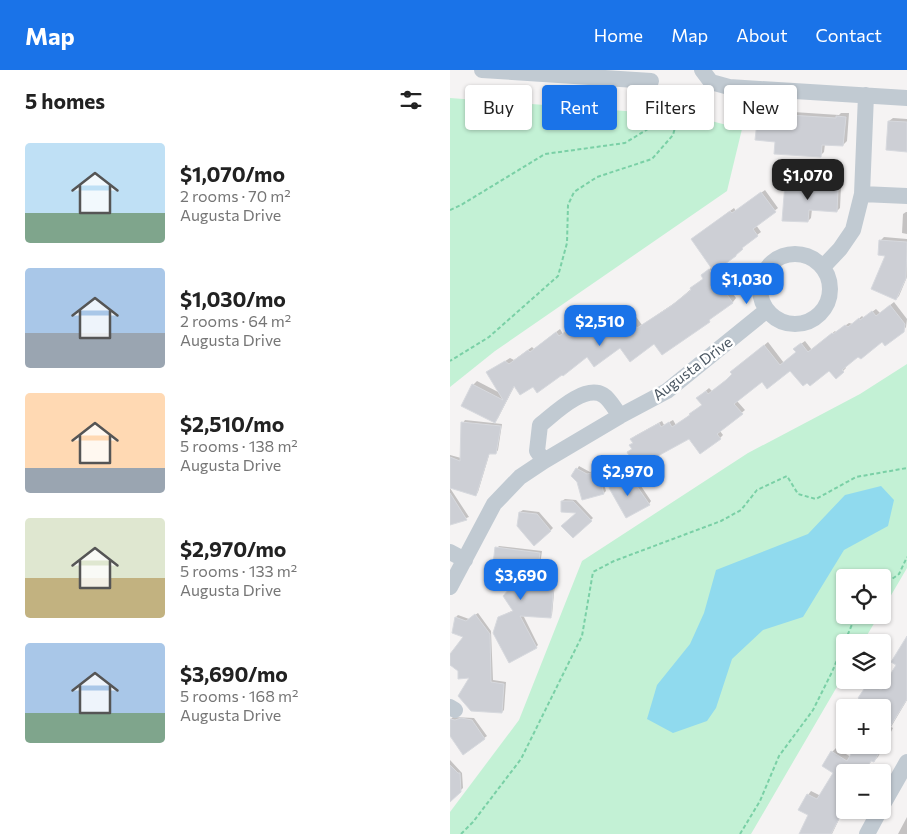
<!DOCTYPE html>
<meta charset="utf-8">
<style>
body{margin:0;font-family:Commissioner,sans-serif;background:#f6f6f6;color:#222;height:100vh;display:flex;flex-direction:column;font-size:19px;white-space:nowrap}
*{box-sizing:border-box;margin:0}
p{font-size:16px;color:#767676}
.icon{flex:none;width:28px;height:28px;fill:none;stroke:currentColor;stroke-width:2;stroke-linecap:round;stroke-linejoin:round}
.map{position:relative;flex:1;overflow:hidden}
.drawer{display:flex;flex-direction:column;background:#fff;width:450px}
.drawer>*{flex:none}
.top-card{position:absolute;left:15px;top:15px;width:366px;height:45px;display:flex;gap:10px}
.fabs{position:absolute;left:386px;top:499px;display:grid;gap:10px}
.fabs a{display:grid;place-items:center;width:55px;height:55px;border-radius:5px;background:#fff;box-shadow:0 1px 4px #0004;font-size:25px}
.price{position:absolute;translate:-50% -42px;padding:0 11px;border-radius:10px;background:#1a73e8;color:#fff;font-size:16px;line-height:32px;filter:drop-shadow(0 1px 2px #0008)}
.price::after{content:'';position:absolute;left:50%;top:30px;width:15px;height:11px;margin-left:-8px;background:inherit;clip-path:polygon(0 0,100% 0,50% 100%)}
.price.current{background:#222;color:#fff}
ul{padding:0;list-style:none}
li{display:flex;align-items:center;gap:15px;height:125px;padding:0 25px}
li span{display:grid;place-items:center;flex:none;width:140px;height:100px;border-radius:5px;color:#555}
li>.icon{margin-inline-start:auto}
span .icon{width:60px;height:60px;fill:#fffc;stroke-width:1}
li b{font-size:21px}
h2{display:flex;justify-content:space-between;align-items:center;height:60px;padding:0 25px;font-size:21px}
.chip{padding:0 18px;border-radius:5px;background:#fff;box-shadow:0 1px 4px #0004;font-size:18px;line-height:45px}
.chip.current{background:#1a73e8;color:#fff}
header{display:flex;align-items:center;gap:30px;box-sizing:border-box;height:70px;padding:0 25px;background:#1a73e8;color:#fff}
header strong{font-size:24px}
nav{display:flex;gap:28px;margin-inline-start:auto;font-size:18px}
main{display:flex;flex:1;min-height:0}
.map>svg:first-child{display:block}
.green{fill:#c3f1d5}
.water{fill:#90daee}
.shadow{fill:#0003}
.building{fill:#cdcfd5;stroke:#d7d9de}
.lines{fill:none;stroke-linecap:round;stroke-linejoin:round}
.path{stroke:#7ad0a6;stroke-width:2;stroke-dasharray:4 2.5;stroke-linecap:butt}
.minor{stroke:#c1cad2;stroke-width:16}
.labels{text-anchor:middle;dominant-baseline:central;stroke-width:5;stroke-linejoin:round;paint-order:stroke}
.street-label{font-size:15px;fill:#4a5661;stroke:#fff}
</style>
<header>
<strong>Map</strong>
<nav><a>Home</a><a>Map</a><a>About</a><a>Contact</a></nav>
</header>
<main>
<section class="drawer">
<h2>5 homes<svg class="icon" aria-label="filters" viewBox="0 0 24 24"><path d="M4 7h16M4 17h16"/><circle cx="9" cy="7" r="2"/><circle cx="15" cy="17" r="2"/></svg></h2>
<ul>
<li><span style="background:linear-gradient(#bfe0f5 70%,#7fa58c 0)"><svg class="icon" aria-label="home" viewBox="0 0 24 24"><path d="M3 11l9-7 9 7M6 9v11h12V9"/></svg></span><div><b>$1,070/mo</b><p>2 rooms · 70 m²</p><p>Augusta Drive</p></div></li>
<li><span style="background:linear-gradient(#a9c7e8 65%,#9aa5b1 0)"><svg class="icon" aria-label="home" viewBox="0 0 24 24"><path d="M3 11l9-7 9 7M6 9v11h12V9"/></svg></span><div><b>$1,030/mo</b><p>2 rooms · 64 m²</p><p>Augusta Drive</p></div></li>
<li><span style="background:linear-gradient(#ffd9b3 75%,#9aa5b1 0)"><svg class="icon" aria-label="home" viewBox="0 0 24 24"><path d="M3 11l9-7 9 7M6 9v11h12V9"/></svg></span><div><b>$2,510/mo</b><p>5 rooms · 138 m²</p><p>Augusta Drive</p></div></li>
<li><span style="background:linear-gradient(#dfe7d0 60%,#c2b280 0)"><svg class="icon" aria-label="home" viewBox="0 0 24 24"><path d="M3 11l9-7 9 7M6 9v11h12V9"/></svg></span><div><b>$2,970/mo</b><p>5 rooms · 133 m²</p><p>Augusta Drive</p></div></li>
<li><span style="background:linear-gradient(#a9c7e8 70%,#7fa58c 0)"><svg class="icon" aria-label="home" viewBox="0 0 24 24"><path d="M3 11l9-7 9 7M6 9v11h12V9"/></svg></span><div><b>$3,690/mo</b><p>5 rooms · 168 m²</p><p>Augusta Drive</p></div></li>
</ul>
</section>
<div class="map">
<svg width="457" height="764" viewBox="0 0 457 764">
<rect width="100%" height="100%" fill="#f5f3f3"/>
<path class="green" d="M0,28L242,46L292,59L277,121L45,281L0,317Z
M457,294V498L433,539L432,508H395V545H429L413,572H395V603L301,764H0V742L69,650L132,491L298,383L410,324Z"/>
<path class="water" d="M431,416L444,430L438,456L394,480L353,547L313,560L282,589L266,638L257,651L223,663L197,649L207,615L240,574L254,543L266,500L358,464L395,425Z"/>
<path class="shadow" d="M313,40L389,45L391,43H399L397,71L393,75L375,74L374,82L370,86L309,43Z
M443,48L457,49V80L439,51Z
M339,111L376,114L379,111H388V117H391L390,138L387,141L362,139L361,148L358,151L336,114Z
M315,120L328,138L306,155L311,162L307,165L266,200L286,228L283,232L262,246L259,251L205,272L170,276L137,285L84,316L65,315L48,348L45,352L23,315L27,311L50,323L38,302L60,288L64,290L82,277L84,279L110,259L113,264L119,259L123,264L143,250L146,253L151,250L160,261L184,244L192,255L226,232L254,208L256,202L262,197L246,166L284,138L286,141Z
M456,142H457V164L452,163L453,144Z
M434,167L457,169V207L449,226L446,229L437,184L431,170Z
M444,232L457,249L456,257L453,261L432,270L408,285L395,296L396,298L393,301L379,299L341,300L312,311L287,331L295,340L270,361L273,365L270,368L240,367L179,382L183,378L184,373L182,369L185,366L212,351L214,355L223,350L226,355L241,344L253,334L251,325L259,318L262,321L281,307L285,299L318,272L334,293L347,282L348,276L355,271L362,280L385,261L386,262L399,253L403,254L412,246L414,248L426,239L430,243Z
M15,350L52,354L48,380L46,383L40,382L28,422L26,425L0,417V385L11,388L13,353Z
M129,396L140,402L150,399L156,421L154,423L133,429L128,411L123,406Z
M168,406L187,410L201,431L199,434L165,408Z
M0,418L19,447L0,454Z
M115,429L126,430L143,448L123,467L129,441L112,431Z
M73,440L89,442L103,458L100,461L70,442Z
M49,476L92,481L88,510L105,512L102,545L100,547L73,545L88,575L86,577L49,547L64,540L69,509L47,478Z
M28,543L41,561L43,610L56,612L54,640L52,642L21,607L0,593V586L15,567L4,562L6,547L8,545L19,549Z
M457,568V630L441,657L443,658L428,687L424,691L422,690L414,702H395V737L382,764H350L360,745L358,725L361,721L371,726L385,702L382,682L386,678L401,687L407,675H432V638H417L419,633L410,628L421,613L425,616L428,612L435,616L448,595Z
M3,647L24,648L37,666L13,683L0,664L1,649Z
M0,690L12,703L13,718L0,730Z
M457,747V764H448Z"/>
<path class="building" d="M308,43L386,48V46L396,47L393,76L372,75L371,87L324,84L325,72L305,70Z
M438,51L457,52V82L436,80Z
M335,113L375,117V114H385V120H388L387,142L359,140L358,152L332,151Z
M311,122L326,142L303,159L308,166L292,178L293,179L286,185V186L264,202L241,169L280,141L282,143Z
M429,170L457,172L456,208L446,230L421,219L435,186L428,185Z
M259,199L283,233L259,250L260,252L212,285L204,274L180,292L170,278L144,297L137,287L113,306L112,305L87,323L83,317L70,325L64,316L45,353L11,336L22,314L53,330L36,302L55,291L59,294L78,280L80,282L106,262L109,266L115,262L119,267L139,252L142,256L147,253L155,264L180,247L187,258L221,236L241,220L240,218L253,209L251,205Z
M440,235L455,254L454,262L435,276L432,272L411,289L408,287L392,300L394,302L386,309L379,301L360,316L357,313L353,316L340,301L317,319L312,312L284,334L293,344L267,364L271,369L250,384L239,369L186,398L177,382L182,379L179,375L183,373L180,369L209,353L211,357L219,352L222,357L240,345L239,344L252,335L246,328L256,321L258,324L276,310L282,304L280,302L314,275L330,295L346,282L343,279L351,273L358,282L382,263L383,264L395,255L398,257L409,248L410,250L422,241L426,246Z
M11,352L51,356L46,384H39L26,426L0,418V387L10,391Z
M126,398L137,404L148,401L154,424L132,430L127,412L121,406Z
M164,407L184,412L200,435L176,448L159,418Z
M0,423L17,450L0,455Z
M111,431H123L142,451L123,468L111,456L126,443L111,442Z
M69,442L87,444L101,461L84,476L67,456Z
M45,477L90,483L86,512L104,514L101,548L70,546L87,578L59,593L43,563L48,547L63,541L53,526L67,510L53,508L43,494Z
M25,544L40,564L41,612L54,614L52,643L21,641L8,626L19,608L8,609V601L0,595V584L13,567L2,563L5,547L16,551Z
M457,566V629L432,670V638H423L408,628L416,616L421,619L424,615L431,620L446,595L441,592Z
M11,648L22,650L35,669L13,685L0,666V649L5,650Z
M406,675H433L424,692L421,691L414,702H395V737L381,764H349L358,745L348,740L357,724L367,729L383,703L372,696L381,681L397,691Z
M0,695L8,703H10L11,722L0,732Z"/>
<g class="lines">
<path class="path" d="M0,140L11,135L95,84L175,73L206,54H226L223,65L202,89L147,107L124,122L118,135L117,173L108,206L39,267L0,291
M432,516L449,504L457,487
M11,764L23,752L71,689L132,566L143,502L164,491L271,451L291,440L307,420L337,406L348,424L366,429L406,407L457,398
M290,764L310,731L329,686L363,640L382,602L403,552L408,545"/>
<path class="minor" d="M32,0L201,11
M252,0L261,12L279,17L457,28
M412,124L457,126
M310 219a35 35 0 1 1 70 0a35 35 0 1 1-70 0Z
M373,197L390,179L403,160L412,124L416,25
M94,391L87,381L90,355C104,344 134,314 153,325C160,329 166,341 170,346
M0,482L15,490
M0,517L44,434L70,407L94,391L170,346L217,321L317,240
M0,637L5,640
M432,736L457,692
M417,764L430,740"/>
</g>
<g class="labels">
<g class="street-label">
<text transform="translate(242 298) rotate(-37)">Augusta Drive</text>
</g>
</g>
</svg>
<div class="fabs">
<a><svg class="icon" aria-label="locate" viewBox="0 0 24 24"><circle cx="12" cy="12" r="6"/><path d="M12 2v4M12 18v4M2 12h4M18 12h4"/></svg></a>
<a><svg class="icon" aria-label="layers" viewBox="0 0 24 24"><path d="M12 4l9 5-9 5-9-5zM3 14l9 5 9-5"/></svg></a>
<a>+</a>
<a>−</a>
</div>
<b class="price current" style="left:358px;top:131px">$1,070</b>
<b class="price" style="left:297px;top:235px">$1,030</b>
<b class="price" style="left:150px;top:277px">$2,510</b>
<b class="price" style="left:178px;top:427px">$2,970</b>
<b class="price" style="left:71px;top:531px">$3,690</b>
<div class="top-card">
<a class="chip">Buy</a>
<a class="chip current">Rent</a>
<a class="chip">Filters</a>
<a class="chip">New</a>
</div>
</div>
</main>
